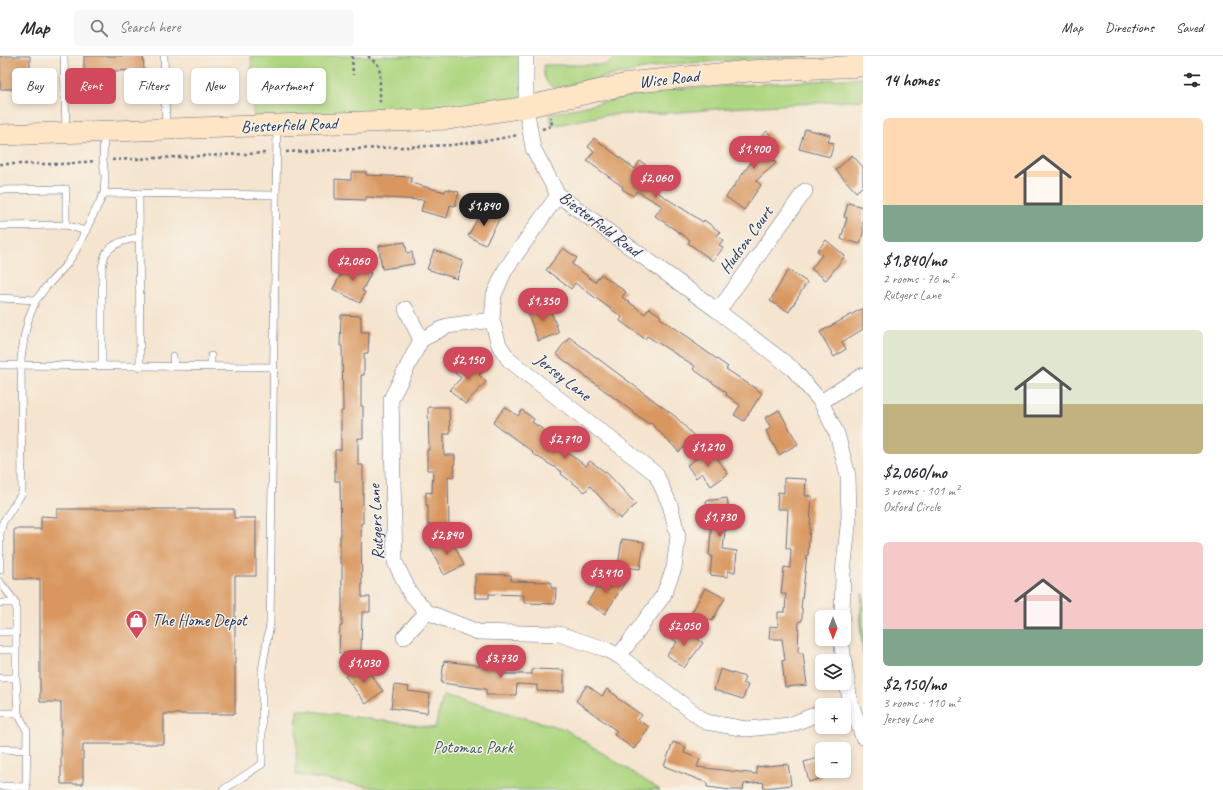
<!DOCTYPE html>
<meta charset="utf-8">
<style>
body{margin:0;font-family:Caveat,sans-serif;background:#f7f7f7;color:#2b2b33;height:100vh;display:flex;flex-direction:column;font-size:15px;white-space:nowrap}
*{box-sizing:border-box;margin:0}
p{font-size:13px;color:#7c7c81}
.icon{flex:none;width:22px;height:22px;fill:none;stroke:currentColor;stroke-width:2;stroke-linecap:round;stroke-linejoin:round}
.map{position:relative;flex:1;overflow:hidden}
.drawer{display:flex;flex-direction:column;background:#fff;width:360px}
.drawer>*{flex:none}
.hud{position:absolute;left:12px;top:12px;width:380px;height:36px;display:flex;gap:8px}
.needle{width:26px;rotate:180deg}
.controls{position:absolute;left:815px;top:554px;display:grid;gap:8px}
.controls a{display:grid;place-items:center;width:36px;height:36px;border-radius:6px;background:#fff;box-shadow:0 2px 6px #0003;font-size:20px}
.price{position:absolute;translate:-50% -34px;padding:0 9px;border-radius:14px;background:#d1495b;color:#fff;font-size:13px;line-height:26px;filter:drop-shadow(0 1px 2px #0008)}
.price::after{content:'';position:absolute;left:50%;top:24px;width:12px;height:9px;margin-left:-6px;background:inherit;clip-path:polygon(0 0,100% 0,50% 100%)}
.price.selected{background:#222;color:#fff}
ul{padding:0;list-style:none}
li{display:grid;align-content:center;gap:8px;height:212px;padding:0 20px}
li span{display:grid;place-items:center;height:124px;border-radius:6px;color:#555}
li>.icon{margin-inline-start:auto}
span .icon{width:72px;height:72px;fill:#fffc;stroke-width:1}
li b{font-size:17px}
h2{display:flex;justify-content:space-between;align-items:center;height:48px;padding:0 20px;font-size:17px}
.chip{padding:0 14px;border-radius:6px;background:#fff;box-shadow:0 2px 6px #0003;font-size:14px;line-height:36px}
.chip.selected{background:#d1495b;color:#fff}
header{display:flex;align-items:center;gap:24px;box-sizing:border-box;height:56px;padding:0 20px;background:#fff;border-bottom:1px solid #e1e1e2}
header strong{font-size:19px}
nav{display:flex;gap:22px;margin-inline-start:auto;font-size:14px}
.search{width:280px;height:36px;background:#f7f7f7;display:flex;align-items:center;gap:10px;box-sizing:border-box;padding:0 14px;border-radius:6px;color:#7c7c81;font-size:15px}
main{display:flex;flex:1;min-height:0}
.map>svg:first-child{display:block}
.green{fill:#aed680;stroke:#64826f}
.building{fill:#d9975e}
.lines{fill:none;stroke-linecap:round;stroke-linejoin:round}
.lane-casing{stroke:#676e85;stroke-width:8}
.street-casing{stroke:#676e85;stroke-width:16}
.secondary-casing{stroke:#676e85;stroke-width:22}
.path{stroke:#676e85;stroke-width:2.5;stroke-dasharray:3 3;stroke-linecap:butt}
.lane{stroke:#fff;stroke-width:7}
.street{stroke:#fff;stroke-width:15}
.secondary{stroke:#fee5c5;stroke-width:21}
.labels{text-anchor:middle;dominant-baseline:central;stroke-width:3;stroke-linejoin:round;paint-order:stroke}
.street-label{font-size:17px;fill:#1b2f5e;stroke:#f7f3e8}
.poi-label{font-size:17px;fill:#1b2f5e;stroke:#f7f3e8;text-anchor:start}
.park-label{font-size:17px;fill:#405966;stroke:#f7f3e8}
</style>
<header>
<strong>Map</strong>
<div class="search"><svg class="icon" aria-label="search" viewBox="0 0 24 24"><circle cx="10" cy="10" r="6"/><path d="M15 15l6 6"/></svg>Search here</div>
<nav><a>Map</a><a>Directions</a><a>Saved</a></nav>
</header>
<main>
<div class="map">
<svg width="863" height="734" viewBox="0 0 863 734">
<rect width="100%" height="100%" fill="#f7f3e8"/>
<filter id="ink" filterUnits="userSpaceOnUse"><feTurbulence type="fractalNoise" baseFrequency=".025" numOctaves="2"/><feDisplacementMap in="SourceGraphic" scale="8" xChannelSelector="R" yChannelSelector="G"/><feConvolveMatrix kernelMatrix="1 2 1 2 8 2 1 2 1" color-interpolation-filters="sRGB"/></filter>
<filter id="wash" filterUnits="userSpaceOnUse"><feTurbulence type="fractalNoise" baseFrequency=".012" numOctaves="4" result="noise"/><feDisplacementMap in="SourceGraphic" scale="16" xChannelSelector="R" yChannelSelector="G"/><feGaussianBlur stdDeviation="0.9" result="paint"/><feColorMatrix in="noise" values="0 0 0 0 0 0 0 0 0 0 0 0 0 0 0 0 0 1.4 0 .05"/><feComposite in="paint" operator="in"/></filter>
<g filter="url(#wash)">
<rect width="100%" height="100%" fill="#f5e4ce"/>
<path class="green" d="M251,0H526V51L254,70Z
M619,0H810L670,8L623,17L556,32C544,29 543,19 544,9H606Z
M863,22V44L729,52L670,57L606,59L552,70L550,58L644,37L673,33Z
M862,538H863V599L860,568Z
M443,639L565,673L660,734H390L296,719L297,653L435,672Z"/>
<g id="blocks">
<path class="building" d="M0,0H30V33H0Z
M84,0H143L144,14L84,16Z
M805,73L830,79L828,86L834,87L830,101L799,93Z
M767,75L782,91L770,101L776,107L756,125L761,129L744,154L726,141L752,105L744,96Z
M594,82L635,113L640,105L653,114L650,118L663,127L657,136L703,166L704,164L720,176L717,180L723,184L719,189L723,192L713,205L688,187L690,184L655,160L662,150L637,135L633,140L622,133L623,131L587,105L594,95L588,91Z
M852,99L863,111V130L856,136L836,114Z
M351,116H366V119L411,121V127L445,136L446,133L459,136L455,150L450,149L447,162L421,155L424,144L366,141V144L335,143V123L351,124Z
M848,147L863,151V178L860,188L841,183L847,162L844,161Z
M483,152L500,162L485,189L468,180Z
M826,184L845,200L826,224L811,213L822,199L817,195Z
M405,186L407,197L412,196L414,208L382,213L379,190Z
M563,192L577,202L572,208L595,226L601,218L626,236L622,241L645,258L649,252L661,260L660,262L694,285L693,286L728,311L726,313L762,337L744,365L734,359L740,349L726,339L727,337L693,313L695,310L647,280L645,283L620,265L622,261L575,227L571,233L546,214Z
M434,194L463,205L457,223L427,213Z
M348,205L371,217L362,235L365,236L360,247L333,233Z
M788,214L807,226L789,256L770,245Z
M548,247L559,277L538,285L527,255Z
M863,252V273L842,286L846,293L834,301L820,276Z
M341,259L361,260V276H369L368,297H364V319H361V350H363V382H358V409H363V467H361L362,541H370V556H362L361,597H339L340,570H342V507H340V480H341L340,425H335V394H341V355H343L342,290H340Z
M569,281L676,361L695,381L679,396L651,367L649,368L556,298Z
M470,302L484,314L479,319L486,326L465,348L450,334L461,322L455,317Z
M428,351H449L450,378H444V399H455L454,421L448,420L449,469H428V449H426V436L432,437L433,414H427V394H429Z
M505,351L518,360L522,354L534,363L532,366L568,390L565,395L586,410L590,405L608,418L636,448L620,463L590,430L585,436L561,418L562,416L532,397L533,396L493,367Z
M779,354L798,388L779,399L766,375L771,372L765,362Z
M711,393L728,418L711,430L702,417L696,422L687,409Z
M784,422L806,423L805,440H812L808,499H807L801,552H802V565H799L798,597H803L807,629L785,631L782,605L785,604L782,583H769L770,570L778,571V556H785L786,538H781L784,511L790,512L791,493L786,492L788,453H777L778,436L784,437Z
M727,442L732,473L725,474L723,493L737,495L735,516L728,515V521L710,519L712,500L709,499L711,476L706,445Z
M57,453H234V462H256V520H235V658H164V688H83V728H61V646H40V523H14V473H41V460L57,461Z
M450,480L464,509L444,519L430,490Z
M622,483L644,486L640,513L618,510Z
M606,517L624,528L605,558L587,547Z
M475,518L511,519V525L551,526V532H556L555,548L524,547V539L489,538V542H475Z
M705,532L725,542L712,565L706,562L704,565L691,558Z
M681,570L703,587L684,612L667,599L677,586L671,582Z
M444,605L476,609V610L502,611V618H532V613L564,614V636L537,635V629L517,628L516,639H486V633L441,627Z
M362,607L383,635L366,648L345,620Z
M720,613L745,621L743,627L748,629L743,643L714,634Z
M394,629L409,631L408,635L430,638L427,657L391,652Z
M587,629L602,640L607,633L618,641L617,642L642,659L638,664L649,671L634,693L614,679L617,675L576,645Z
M673,686L686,691L684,697L700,703L697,711L757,718L756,711L788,708L791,729L764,732L763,726L744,728L743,734H731L707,731V727L664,710Z
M822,701V722L809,726L804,706Z"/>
</g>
</g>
<g filter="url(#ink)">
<use href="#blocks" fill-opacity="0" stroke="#676e85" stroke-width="1"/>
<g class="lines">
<defs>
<path id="lane" d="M64,0L66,76
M164,0L166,71
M0,134L66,133V169L86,175
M104,137L276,139
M139,137L140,311
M0,170L66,169
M0,242L36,244
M173,300L174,311
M0,309L274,311
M102,310V212C103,207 104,202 105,199C111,187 128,183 140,181
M211,311V300
M0,514V477L3,466L22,437L21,302L25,277L29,261L36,244L46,231L67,208L76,194L104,137L105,121L103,104L104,78
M0,526L16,547V622L18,657L27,675L26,734
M0,547H16
M0,576H16
M0,594H15
M0,622H16
M0,657H18
M0,693L27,694
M0,730L27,731
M223,734L262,708V614L270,568L277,72"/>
<path id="street" d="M526,0V51L533,92L558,139L718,255L793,313L821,346L837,378L848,419L849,461L843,517L842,561
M558,139L505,214L494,239L492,264L447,270L421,284L391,343L395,506L410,537L427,556L478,576L559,578L605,593L619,600L706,666L746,673L790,669L822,656
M406,253L421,284
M718,255L805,135
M492,264L499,289L509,304L656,418L670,449L678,480L674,512L663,540L619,600
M821,346L863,319
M404,581L427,556
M841,583L844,605
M844,606L850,645L863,681"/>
<path id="secondary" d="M0,79L449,63L526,51L636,26L749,15L863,10"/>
</defs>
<use href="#lane" class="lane-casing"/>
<use href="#street" class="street-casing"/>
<use href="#secondary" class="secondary-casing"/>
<path class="path" d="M352,0L353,19
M368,0L378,9L380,16V49
M542,73L552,70L551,61
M286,96L451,89L492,84L518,79
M112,104L267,97
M0,108H63L95,105"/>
<use href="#lane" class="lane"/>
<use href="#street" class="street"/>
<use href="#secondary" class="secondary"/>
</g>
</g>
<defs>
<symbol id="shop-pin" viewBox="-11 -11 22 30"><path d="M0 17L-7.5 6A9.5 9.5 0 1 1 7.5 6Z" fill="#d1495b" stroke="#f7f3e8"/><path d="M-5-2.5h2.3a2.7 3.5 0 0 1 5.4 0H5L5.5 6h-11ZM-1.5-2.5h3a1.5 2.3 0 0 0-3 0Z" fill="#fff"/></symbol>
</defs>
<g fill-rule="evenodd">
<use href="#shop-pin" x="124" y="552" width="25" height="34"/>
</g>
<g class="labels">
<g class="street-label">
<text transform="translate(669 23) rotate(-6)">Wise Road</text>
<text transform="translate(289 69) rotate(-2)">Biesterfield Road</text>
<text transform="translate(600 168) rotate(37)">Biesterfield Road</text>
<text transform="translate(746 184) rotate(-54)">Hudson Court</text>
<text transform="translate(563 321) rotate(38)">Jersey Lane</text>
<text transform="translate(376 466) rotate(-93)">Rutgers Lane</text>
</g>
<g class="poi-label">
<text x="152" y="564">The Home Depot</text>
</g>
<g class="park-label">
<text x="473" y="691">Potomac Park</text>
</g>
</g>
</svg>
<div class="controls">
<a><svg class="needle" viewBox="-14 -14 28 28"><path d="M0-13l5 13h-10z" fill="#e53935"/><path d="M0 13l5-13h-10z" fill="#7c7c81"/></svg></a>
<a><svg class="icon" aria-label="layers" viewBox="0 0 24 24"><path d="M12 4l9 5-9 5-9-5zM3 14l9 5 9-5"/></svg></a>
<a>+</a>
<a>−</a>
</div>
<b class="price" style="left:754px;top:114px">$1,400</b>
<b class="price" style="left:656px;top:143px">$2,060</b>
<b class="price selected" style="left:484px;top:171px">$1,840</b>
<b class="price" style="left:353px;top:226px">$2,060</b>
<b class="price" style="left:543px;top:266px">$1,350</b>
<b class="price" style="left:468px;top:325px">$2,150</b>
<b class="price" style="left:565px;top:404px">$2,710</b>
<b class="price" style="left:708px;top:412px">$1,210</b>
<b class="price" style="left:720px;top:482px">$1,730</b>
<b class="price" style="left:447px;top:500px">$2,840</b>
<b class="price" style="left:606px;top:538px">$3,410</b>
<b class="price" style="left:684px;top:591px">$2,050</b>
<b class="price" style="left:501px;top:623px">$3,730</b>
<b class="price" style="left:364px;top:628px">$1,030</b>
<div class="hud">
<a class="chip">Buy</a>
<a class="chip selected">Rent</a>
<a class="chip">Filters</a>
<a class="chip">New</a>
<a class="chip">Apartment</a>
</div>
</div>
<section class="drawer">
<h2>14 homes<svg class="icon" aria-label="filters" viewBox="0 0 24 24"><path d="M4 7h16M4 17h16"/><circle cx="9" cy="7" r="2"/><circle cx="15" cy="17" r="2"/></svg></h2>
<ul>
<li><span style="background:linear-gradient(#ffd9b3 70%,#7fa58c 0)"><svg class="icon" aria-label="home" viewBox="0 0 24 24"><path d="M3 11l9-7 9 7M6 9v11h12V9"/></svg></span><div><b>$1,840/mo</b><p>2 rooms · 76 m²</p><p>Rutgers Lane</p></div></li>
<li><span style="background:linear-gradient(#dfe7d0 60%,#c2b280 0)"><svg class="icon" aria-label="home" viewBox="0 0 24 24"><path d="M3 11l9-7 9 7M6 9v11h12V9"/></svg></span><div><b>$2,060/mo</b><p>3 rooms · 101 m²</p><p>Oxford Circle</p></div></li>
<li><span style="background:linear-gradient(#f6c9c9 70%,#7fa58c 0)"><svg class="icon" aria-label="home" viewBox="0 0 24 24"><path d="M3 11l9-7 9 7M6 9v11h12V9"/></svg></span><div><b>$2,150/mo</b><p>3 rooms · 110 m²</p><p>Jersey Lane</p></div></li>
</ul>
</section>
</main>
